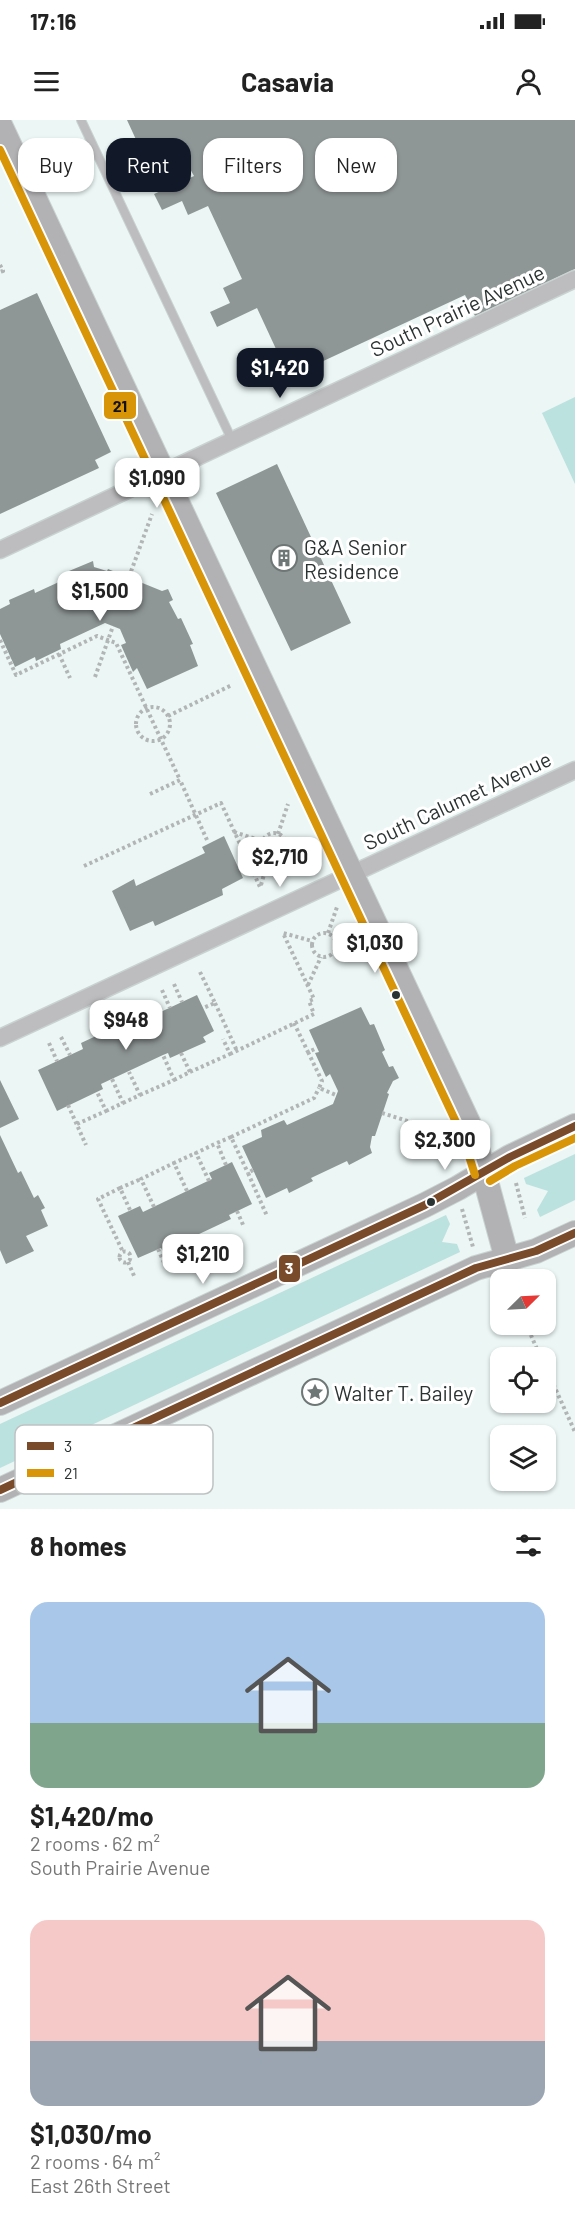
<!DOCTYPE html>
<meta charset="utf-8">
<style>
body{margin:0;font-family:Barlow,sans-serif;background:#f2f2f2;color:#222;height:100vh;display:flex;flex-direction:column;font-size:22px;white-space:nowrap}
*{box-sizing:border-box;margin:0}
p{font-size:20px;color:#767676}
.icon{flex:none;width:33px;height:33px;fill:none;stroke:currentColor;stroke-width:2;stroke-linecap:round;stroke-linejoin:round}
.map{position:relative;height:1389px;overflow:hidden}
.panel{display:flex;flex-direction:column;background:#fff;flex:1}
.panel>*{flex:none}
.hud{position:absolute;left:18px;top:18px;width:540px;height:54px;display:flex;gap:12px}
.needle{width:39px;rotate:66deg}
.buttons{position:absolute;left:490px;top:1149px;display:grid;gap:12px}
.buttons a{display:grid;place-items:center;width:66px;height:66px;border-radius:12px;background:#fff;box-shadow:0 2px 4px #0004;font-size:30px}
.price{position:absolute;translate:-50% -51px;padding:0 14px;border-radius:12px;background:#fff;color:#222;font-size:20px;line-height:39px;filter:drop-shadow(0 2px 3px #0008)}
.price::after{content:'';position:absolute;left:50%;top:36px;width:18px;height:14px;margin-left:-9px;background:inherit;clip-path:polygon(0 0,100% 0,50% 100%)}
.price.on{background:#111827;color:#fff}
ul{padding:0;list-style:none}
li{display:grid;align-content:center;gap:12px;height:318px;padding:0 30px}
li span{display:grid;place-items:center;height:186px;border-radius:18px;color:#555}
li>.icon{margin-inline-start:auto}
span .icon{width:108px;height:108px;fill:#fffc;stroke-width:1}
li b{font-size:26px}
h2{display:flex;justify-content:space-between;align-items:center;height:72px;padding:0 30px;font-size:26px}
.chip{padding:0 21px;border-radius:18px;background:#fff;box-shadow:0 2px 4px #0004;font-size:21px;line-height:54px}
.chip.on{background:#111827;color:#fff}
.status{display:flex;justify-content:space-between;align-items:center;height:42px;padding:0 30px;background:#fff;direction:ltr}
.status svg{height:16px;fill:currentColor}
header{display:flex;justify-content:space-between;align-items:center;height:78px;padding:0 30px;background:#fff;font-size:27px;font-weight:700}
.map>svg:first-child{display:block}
.green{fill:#bbe2de}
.building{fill:#8f9696}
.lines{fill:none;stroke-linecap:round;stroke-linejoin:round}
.lane-casing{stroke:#c9d2d1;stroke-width:10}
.street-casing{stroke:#c9d2d1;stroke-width:19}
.secondary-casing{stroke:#c9d2d1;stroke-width:26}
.path{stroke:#b2b5b5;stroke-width:4;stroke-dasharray:3 3;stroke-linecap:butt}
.lane{stroke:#bdbcbe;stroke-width:8}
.street{stroke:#bdbcbe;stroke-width:16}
.secondary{stroke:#b2b1b3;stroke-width:24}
.bus-1-casing{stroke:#fff;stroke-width:12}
.bus-2-casing{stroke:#fff;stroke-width:12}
.bus-1{stroke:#7a4b2a;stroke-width:8}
.bus-2{stroke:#d89508;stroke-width:8}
.bus-dot{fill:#2b3332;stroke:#fff;stroke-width:2}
.labels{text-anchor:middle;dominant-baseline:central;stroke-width:6;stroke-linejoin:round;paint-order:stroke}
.street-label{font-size:21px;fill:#2b3332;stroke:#fff}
.poi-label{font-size:21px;fill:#2b3332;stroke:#fff;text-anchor:start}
.key{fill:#fff;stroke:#bfc2c2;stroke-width:1.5}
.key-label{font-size:16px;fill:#2b3332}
.line-badge{stroke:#fff;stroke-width:2}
.badge-label{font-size:16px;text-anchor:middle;font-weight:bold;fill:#fff}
.pale-badge-label{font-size:16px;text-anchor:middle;font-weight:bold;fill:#111}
</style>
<div class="status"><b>17:16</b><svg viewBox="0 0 49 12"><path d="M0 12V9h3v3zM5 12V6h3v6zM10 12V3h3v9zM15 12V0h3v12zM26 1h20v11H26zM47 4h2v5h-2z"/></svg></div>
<header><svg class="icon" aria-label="menu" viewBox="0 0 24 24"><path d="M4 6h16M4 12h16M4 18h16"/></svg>Casavia<svg class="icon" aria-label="person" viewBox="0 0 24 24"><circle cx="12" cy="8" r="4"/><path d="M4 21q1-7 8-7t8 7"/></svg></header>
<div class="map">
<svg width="575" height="1389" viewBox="0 0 575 1389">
<rect width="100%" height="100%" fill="#ebf6f5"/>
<path class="green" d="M575,277V364L542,293Z
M575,1034V1080L540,1097L537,1090L548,1071L526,1064L524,1058Z
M446,1095L450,1104L442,1122L457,1124L460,1132L0,1348V1304Z"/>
<path class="building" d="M127,0H575V149L475,196L465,175L289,257L257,188L217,207L210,192L230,183L223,168L242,159L208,86L188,95L182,81L162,90L154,74L194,56L189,47L156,63Z
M37,173L111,332L95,340L99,348L0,394V190Z
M277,344L351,503L291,531L216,373Z
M93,441L94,447L107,451L108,449L162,471L168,469L173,480L169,482L178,499L181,498L193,524L190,525L198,546L147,569L137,548L133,552L121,525L126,523L120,509L105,503L60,524L61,529L36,541L35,537L15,547L0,514V489L10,484L9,480L34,469L35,473L72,456L69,451Z
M224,716L243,758L222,769L223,775L155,806L153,801L130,811L112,771L134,759L136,766L205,733L202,727Z
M197,875L214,911L203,917L206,922L170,938L168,933L163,935L101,964L103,969L57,991L38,950L83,929L81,923L122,904L149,891L152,896Z
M361,887L370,905L374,904L385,930L382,932L389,947L393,946L399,958L393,961L387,973L389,974L375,1016H372L370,1027L372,1033L349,1045L347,1041L311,1058L313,1061L289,1073L287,1068L266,1078L242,1026L262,1017L261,1010L284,1000L287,1005L333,984L338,971L330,954L326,957L315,933L319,932L309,910Z
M0,960L19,999L0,1008Z
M0,1015L18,1053L21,1051L34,1078L38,1075L45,1088L41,1090L48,1106L26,1116L34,1131L6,1144L0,1130Z
M232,1042L252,1084L229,1095L231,1099L163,1131L161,1128L138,1138L118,1096L140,1086L143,1092L212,1059L209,1053Z"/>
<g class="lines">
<defs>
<path id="lane" d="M81,0L232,320
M508,1143L513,1160"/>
<path id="street" d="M0,430L575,159
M0,918L575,650"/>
<path id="secondary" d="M0,5L473,1013L507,1139
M0,1283L425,1085L458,1068L510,1037L575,1006
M0,1370L476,1148L536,1131L575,1113"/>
</defs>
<use href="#lane" class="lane-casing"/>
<use href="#street" class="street-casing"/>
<use href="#secondary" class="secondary-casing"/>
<path class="path" d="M0,145L3,151L0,152
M129,457L152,394
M0,520L16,555L97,516L116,523L180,660
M59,534L70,558
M95,557L113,506
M136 604a17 17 0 1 1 34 0a17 17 0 1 1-34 0Z
M168,596L232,565
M150,674L180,660L207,720
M234,712L262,721
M262 725a12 12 0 1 1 24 0a12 12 0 1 1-24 0Z
M278,714L288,684
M285,730L314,740
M84,746L221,683L260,767
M261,765L269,737
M312 825a12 12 0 1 1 24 0a12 12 0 1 1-24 0Z
M328,813L337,787
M335,829L360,836
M200,852L215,883L203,888
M174,864L182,882
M308,865L321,837
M162,870L170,888
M215,883L237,931
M129,885L135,898
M116,891L122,904
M294,903L308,932L317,928
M61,917L70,935
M49,923L57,941
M308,932L322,961L319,968L336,975
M230,934L314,894L309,881L314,879L283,813L312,821
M190,952L230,934L223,919
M174,960L190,952L181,933
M140,975L174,960L163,935
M123,983L140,975L129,952
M68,985L86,1025
M106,991L123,983L112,959
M382,993L446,1013
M77,1004L106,991L97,972
M231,1017L314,978L319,968
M226,1045L217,1023L231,1017L248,1053
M253,1050L248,1053L267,1096
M209,1061L196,1033L217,1023
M516,1063L525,1098
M120,1068L98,1079L123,1132
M187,1071L174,1043L196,1033
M154,1087L141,1059L174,1043
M462,1089L473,1127
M130,1090L120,1068L141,1059
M237,1091L244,1107
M158,1129L165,1145
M119.5 1137a5.5 5.5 0 1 1 11 0a5.5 5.5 0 1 1-11 0Z
M128,1142L135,1158
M526,1204L541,1238
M546,1248L575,1312"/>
<use href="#lane" class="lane"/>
<use href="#street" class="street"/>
<use href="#secondary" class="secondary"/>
<defs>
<path id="bus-1" d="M0,1283L425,1085L510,1037L575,1006
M0,1370L476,1148L536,1131L575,1113"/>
<path id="bus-2" d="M0,30L463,1017L475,1055
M490,1061L515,1046L575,1018"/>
</defs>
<use href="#bus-1" class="bus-1-casing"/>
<use href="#bus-2" class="bus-2-casing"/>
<use href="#bus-1" class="bus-1"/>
<use href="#bus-2" class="bus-2"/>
</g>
<defs>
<symbol id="building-ring" viewBox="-11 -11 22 22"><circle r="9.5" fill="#fff" stroke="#6e7776" stroke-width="1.5"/><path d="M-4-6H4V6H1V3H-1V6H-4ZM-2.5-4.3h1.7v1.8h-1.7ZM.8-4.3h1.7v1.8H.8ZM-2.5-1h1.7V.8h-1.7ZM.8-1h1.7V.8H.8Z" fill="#6e7776"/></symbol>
<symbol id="sight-ring" viewBox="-11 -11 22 22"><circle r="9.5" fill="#fff" stroke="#6e7776" stroke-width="1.5"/><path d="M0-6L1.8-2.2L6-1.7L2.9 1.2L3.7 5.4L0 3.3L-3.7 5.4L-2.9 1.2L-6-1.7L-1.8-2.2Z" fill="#6e7776"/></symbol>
</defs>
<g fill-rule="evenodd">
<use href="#building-ring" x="269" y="423" width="30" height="30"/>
<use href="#sight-ring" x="300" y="1257" width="30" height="30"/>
</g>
<g class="bus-dot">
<circle cx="396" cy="875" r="5"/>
<circle cx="431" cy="1082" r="5"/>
</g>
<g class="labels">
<g class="street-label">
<text transform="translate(457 190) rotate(-25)">South Prairie Avenue</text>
<text transform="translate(457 680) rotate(-25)">South Calumet Avenue</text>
</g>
<g class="poi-label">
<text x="304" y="426">G&amp;A Senior<tspan x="304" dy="24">Residence</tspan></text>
<text x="334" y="1272">Walter T. Bailey</text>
</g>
</g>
<rect x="15" y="1305" width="198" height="69" rx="9" class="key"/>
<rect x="27" y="1322" width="27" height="8" fill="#7a4b2a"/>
<rect x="27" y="1349" width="27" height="8" fill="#d89508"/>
<g class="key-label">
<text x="64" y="1332">3</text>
<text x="64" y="1359">21</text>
</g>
<g class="line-badge">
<rect x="103" y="271" width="34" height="29" rx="6" fill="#d89508"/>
<rect x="278" y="1134" width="23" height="29" rx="6" fill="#7a4b2a"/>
</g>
<g class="badge-label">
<text x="289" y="1154">3</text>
</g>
<g class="pale-badge-label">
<text x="120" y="292">21</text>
</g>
</svg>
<div class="buttons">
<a><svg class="needle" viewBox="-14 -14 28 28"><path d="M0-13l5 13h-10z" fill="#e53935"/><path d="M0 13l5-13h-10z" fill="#767676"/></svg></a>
<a><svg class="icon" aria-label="locate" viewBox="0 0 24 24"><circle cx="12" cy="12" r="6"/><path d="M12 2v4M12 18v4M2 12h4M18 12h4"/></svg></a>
<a><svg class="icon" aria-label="layers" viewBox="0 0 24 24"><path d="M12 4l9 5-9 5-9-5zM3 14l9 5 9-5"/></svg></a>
</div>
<b class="price on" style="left:280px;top:279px">$1,420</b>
<b class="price" style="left:157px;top:389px">$1,090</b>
<b class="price" style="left:100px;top:502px">$1,500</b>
<b class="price" style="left:280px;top:768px">$2,710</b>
<b class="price" style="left:375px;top:854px">$1,030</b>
<b class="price" style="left:126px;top:931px">$948</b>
<b class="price" style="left:445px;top:1051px">$2,300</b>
<b class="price" style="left:203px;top:1165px">$1,210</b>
<div class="hud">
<a class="chip">Buy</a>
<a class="chip on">Rent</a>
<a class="chip">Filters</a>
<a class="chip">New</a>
</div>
</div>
<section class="panel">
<h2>8 homes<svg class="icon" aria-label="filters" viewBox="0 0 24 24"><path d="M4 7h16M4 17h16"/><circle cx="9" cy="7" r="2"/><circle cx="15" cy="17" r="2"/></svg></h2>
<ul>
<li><span style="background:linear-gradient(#a9c7e8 65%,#7fa58c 0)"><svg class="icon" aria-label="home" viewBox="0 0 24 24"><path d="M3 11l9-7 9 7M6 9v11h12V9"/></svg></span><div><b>$1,420/mo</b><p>2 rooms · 62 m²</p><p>South Prairie Avenue</p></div></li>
<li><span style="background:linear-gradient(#f6c9c9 65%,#9aa5b1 0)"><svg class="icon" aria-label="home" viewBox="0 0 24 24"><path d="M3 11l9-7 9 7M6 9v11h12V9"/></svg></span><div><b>$1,030/mo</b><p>2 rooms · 64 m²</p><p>East 26th Street</p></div></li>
</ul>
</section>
